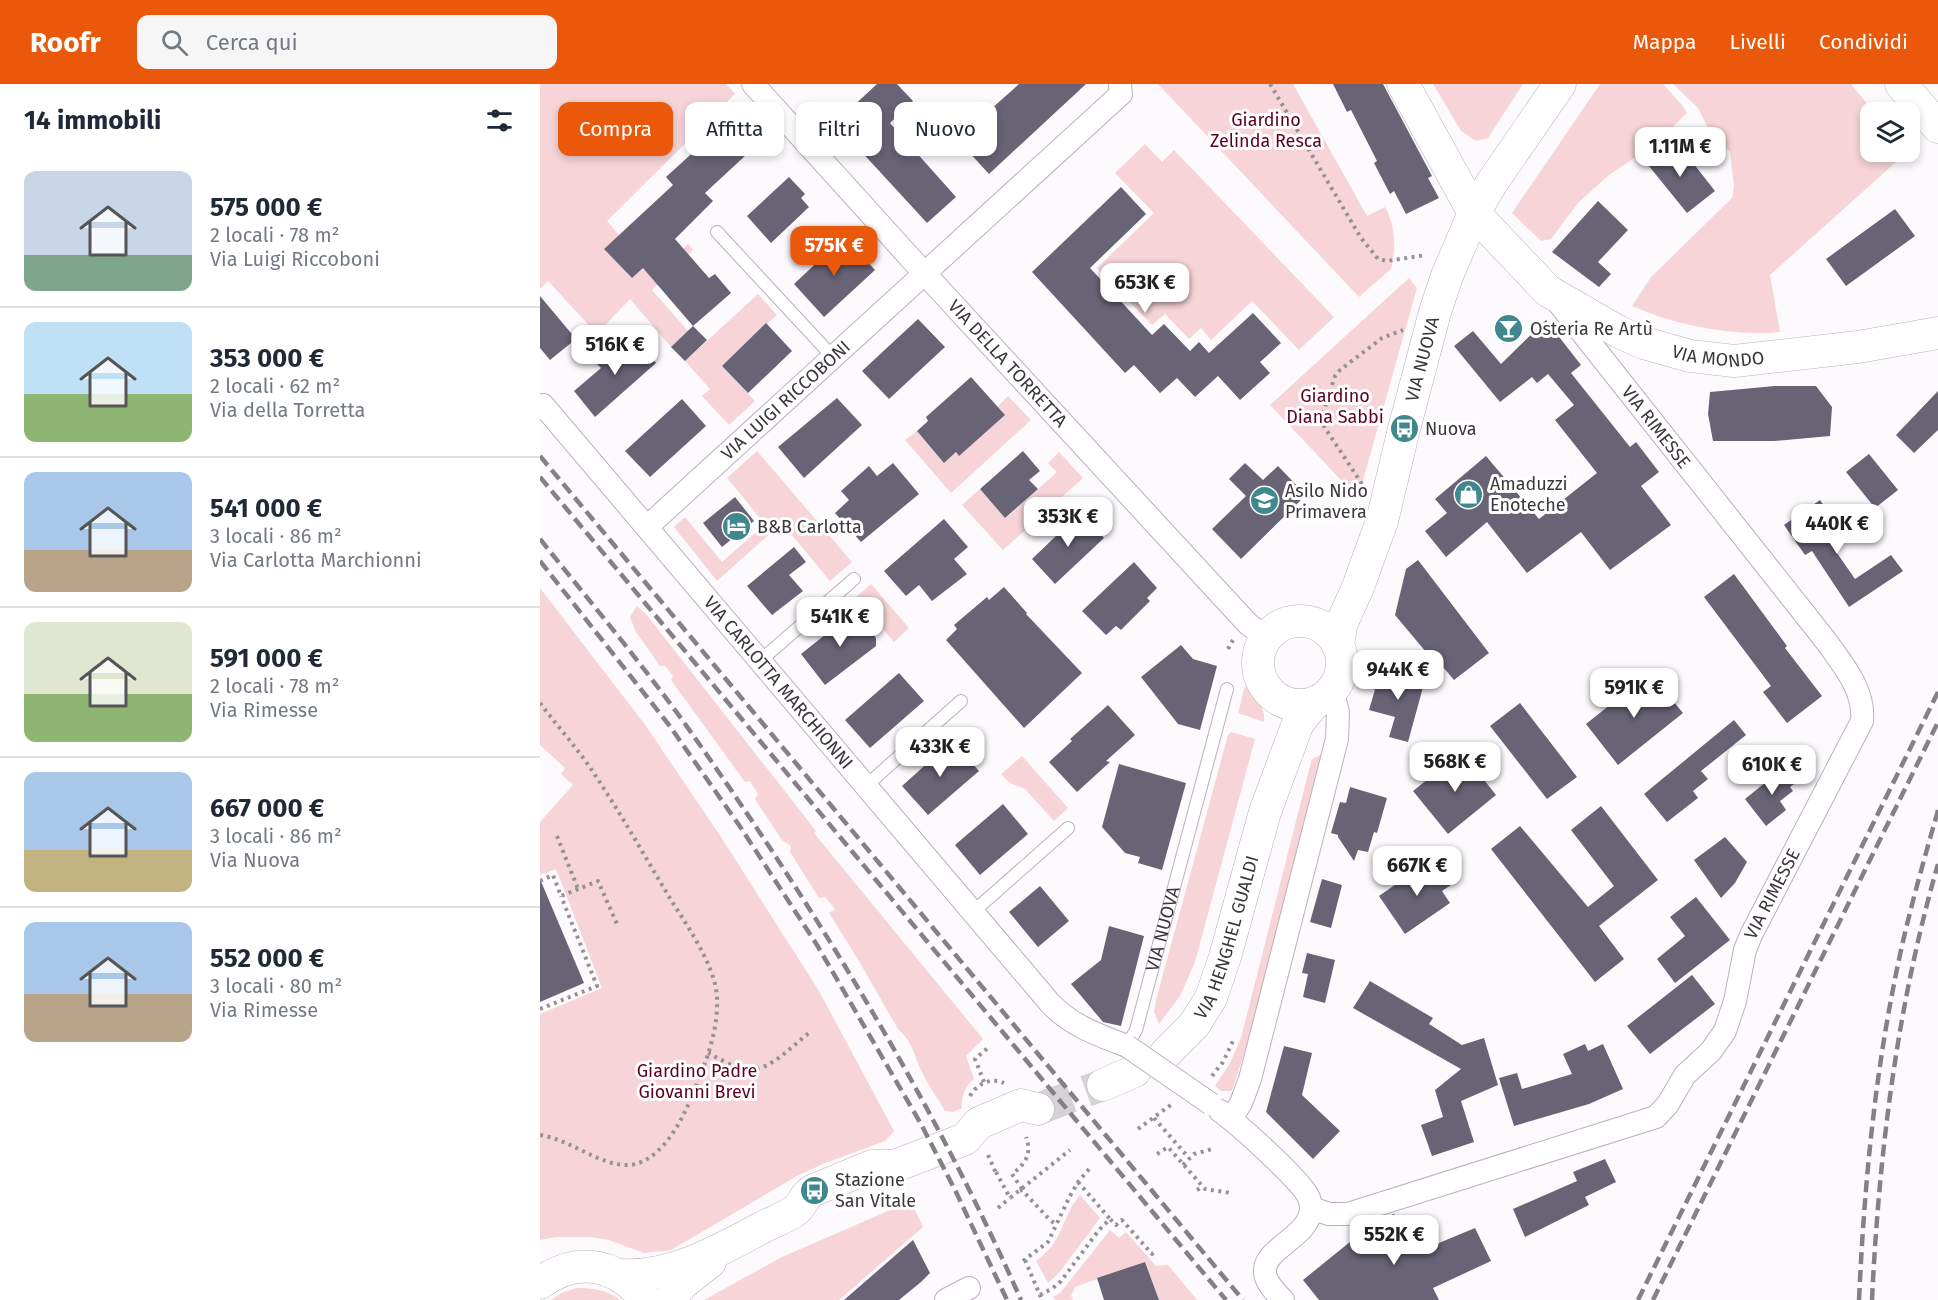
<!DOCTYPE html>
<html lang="it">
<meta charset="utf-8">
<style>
body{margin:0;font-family:"Fira Sans",sans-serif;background:#f6f6f7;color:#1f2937;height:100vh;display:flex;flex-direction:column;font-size:22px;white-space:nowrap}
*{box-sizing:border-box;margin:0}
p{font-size:20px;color:#747a83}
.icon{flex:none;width:33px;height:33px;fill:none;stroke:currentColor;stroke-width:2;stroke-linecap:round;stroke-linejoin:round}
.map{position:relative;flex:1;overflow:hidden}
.sheet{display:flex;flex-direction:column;background:#fff;width:540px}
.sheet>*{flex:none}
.guide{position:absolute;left:18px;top:18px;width:570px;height:54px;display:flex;gap:12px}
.tools{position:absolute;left:1320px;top:18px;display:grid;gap:12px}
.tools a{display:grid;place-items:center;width:60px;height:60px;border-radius:12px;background:#fff;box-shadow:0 3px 9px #0003;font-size:30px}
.price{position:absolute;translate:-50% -51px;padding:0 14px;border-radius:12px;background:#fff;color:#222;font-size:20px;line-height:39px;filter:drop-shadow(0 2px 3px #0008)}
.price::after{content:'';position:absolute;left:50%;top:36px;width:18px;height:14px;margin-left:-9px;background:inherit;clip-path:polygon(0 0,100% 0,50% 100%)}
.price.selected{background:#ea580c;color:#fff}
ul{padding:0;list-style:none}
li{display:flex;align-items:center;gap:18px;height:150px;padding:0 24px}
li+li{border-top:2px solid #e0e1e3}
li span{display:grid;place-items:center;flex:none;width:168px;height:120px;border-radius:12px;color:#555}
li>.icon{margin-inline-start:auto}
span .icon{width:72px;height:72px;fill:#fffc;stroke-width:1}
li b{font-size:26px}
h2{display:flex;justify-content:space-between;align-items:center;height:72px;padding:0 24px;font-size:26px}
.chip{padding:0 21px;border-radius:12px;background:#fff;box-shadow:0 3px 9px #0003;font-size:21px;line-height:54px}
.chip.selected{background:#ea580c;color:#fff}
header{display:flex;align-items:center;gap:36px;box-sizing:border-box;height:84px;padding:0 30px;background:#ea580c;color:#fff}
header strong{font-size:28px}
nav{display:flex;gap:33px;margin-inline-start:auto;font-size:21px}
.search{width:420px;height:54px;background:#f6f6f7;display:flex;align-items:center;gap:15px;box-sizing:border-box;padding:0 21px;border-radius:12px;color:#747a83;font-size:22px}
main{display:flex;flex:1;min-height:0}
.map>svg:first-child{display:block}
.green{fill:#f6d4d7}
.building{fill:#686375}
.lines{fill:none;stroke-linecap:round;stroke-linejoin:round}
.secondary-tunnel{stroke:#d6d3d7;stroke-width:32;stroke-dasharray:32 16;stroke-linecap:butt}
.lane-casing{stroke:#bdaebf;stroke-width:14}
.street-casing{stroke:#bdaebf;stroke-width:24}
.secondary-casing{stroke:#bdaebf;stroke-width:33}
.path{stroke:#969197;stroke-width:4;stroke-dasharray:3 4.5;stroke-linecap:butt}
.lane{stroke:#fff;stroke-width:12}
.street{stroke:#fff;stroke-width:22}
.secondary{stroke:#fff;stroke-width:32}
.rail{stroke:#858086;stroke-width:4.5;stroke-dasharray:12 6;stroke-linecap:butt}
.street-bridge-casing{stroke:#bdaebf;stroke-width:24;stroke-linecap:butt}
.street-bridge{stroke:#fff;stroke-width:22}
.labels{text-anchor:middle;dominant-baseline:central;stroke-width:6;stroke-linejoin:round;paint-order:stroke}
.park-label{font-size:18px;fill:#5e001f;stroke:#fff}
.poi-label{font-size:18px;fill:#3c363d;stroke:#fff;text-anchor:start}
.street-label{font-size:18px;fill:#3c363d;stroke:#fff}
</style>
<header>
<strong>Roofr</strong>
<div class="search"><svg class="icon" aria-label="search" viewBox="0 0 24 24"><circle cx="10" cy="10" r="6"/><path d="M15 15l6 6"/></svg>Cerca qui</div>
<nav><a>Mappa</a><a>Livelli</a><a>Condividi</a></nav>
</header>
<main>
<section class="sheet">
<h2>14 immobili<svg class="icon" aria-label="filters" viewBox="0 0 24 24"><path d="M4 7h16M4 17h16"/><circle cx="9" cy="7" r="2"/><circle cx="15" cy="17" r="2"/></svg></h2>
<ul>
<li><span style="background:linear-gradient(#c9d6e8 70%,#7fa58c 0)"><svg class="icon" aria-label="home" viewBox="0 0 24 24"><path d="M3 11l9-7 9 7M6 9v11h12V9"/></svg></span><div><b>575 000 €</b><p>2 locali · 78 m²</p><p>Via Luigi Riccoboni</p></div></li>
<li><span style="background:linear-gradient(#bfe0f5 60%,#8fb573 0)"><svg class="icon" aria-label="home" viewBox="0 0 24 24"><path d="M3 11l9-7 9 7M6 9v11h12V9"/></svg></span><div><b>353 000 €</b><p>2 locali · 62 m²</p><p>Via della Torretta</p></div></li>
<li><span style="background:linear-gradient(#a9c7e8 65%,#b9a48a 0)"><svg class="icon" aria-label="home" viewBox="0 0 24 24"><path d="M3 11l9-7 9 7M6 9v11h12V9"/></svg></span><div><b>541 000 €</b><p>3 locali · 86 m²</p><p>Via Carlotta Marchionni</p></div></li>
<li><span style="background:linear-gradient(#dfe7d0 60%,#8fb573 0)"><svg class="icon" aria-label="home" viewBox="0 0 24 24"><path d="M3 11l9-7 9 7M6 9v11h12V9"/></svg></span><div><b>591 000 €</b><p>2 locali · 78 m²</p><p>Via Rimesse</p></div></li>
<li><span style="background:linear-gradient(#a9c7e8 65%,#c2b280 0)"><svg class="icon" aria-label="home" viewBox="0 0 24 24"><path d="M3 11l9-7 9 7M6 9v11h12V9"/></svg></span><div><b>667 000 €</b><p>3 locali · 86 m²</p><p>Via Nuova</p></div></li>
<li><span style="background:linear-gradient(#a9c7e8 60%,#b9a48a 0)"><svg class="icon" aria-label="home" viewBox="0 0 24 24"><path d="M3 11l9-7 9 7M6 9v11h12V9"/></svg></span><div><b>552 000 €</b><p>3 locali · 80 m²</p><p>Via Rimesse</p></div></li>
</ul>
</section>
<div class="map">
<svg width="1398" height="1216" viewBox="0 0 1398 1216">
<rect width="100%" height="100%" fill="#fdfafe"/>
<path class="green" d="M0,0H186L195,10L67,137L79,151L64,165L92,194L105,182L115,192L148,160L153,166L112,206L148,247L131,263L90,215L57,250L8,197L0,205Z
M618,0H753L827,132L845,123C856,143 856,163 851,185L819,213Z
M893,0H983L948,54L936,57L921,47Z
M1060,0H1123L1142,21L1147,29L1115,60L1069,91L1038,119L1011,155L1001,157L972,129Z
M1133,0H1311L1334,28H1330V68H1365V70L1230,191L1240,248C1189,252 1138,242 1092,222L1111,193L1192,114L1194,103L1190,68L1168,44L1158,24Z
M605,60L622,78L634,66L794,233L759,266L712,217L671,256L661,244L649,255L625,230L612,241L557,184L614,129L575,89Z
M869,194L877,204L818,414L730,321Z
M218,210L237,231L182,282L215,317L189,341L162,312L170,305L145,277Z
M468,312L491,336L411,409L365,356L377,347L404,378L416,368L419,371L457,323Z
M217,367L312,478L290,497L242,439L177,497L134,443L145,433L182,478L225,440L187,394Z
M519,368L543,394L463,466L422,421L440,405L466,434L517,388L508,379Z
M331,500L369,544L354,558L316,513Z
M0,504L106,642L181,753L279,907L354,1047L345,1057L285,1079L257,1092L131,1166L104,1169L69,1156L51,1153H16L0,1156V930L62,904L16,785L0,791V738L33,701L21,690L25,684L0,661Z
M97,522L106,530L276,747L274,749L443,955L426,972L434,995C425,1002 421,1013 422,1024L413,1028L405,1027C396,1011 383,994 377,977C372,963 369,955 358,945L320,879L289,829L295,825L285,813L279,814L250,768L251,762L242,756L215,715L218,710L210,697L205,698L131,596L133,592L125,582H120L96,548L90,533Z
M705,602C714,613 726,622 724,638L698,629Z
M691,648L715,655L655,878L640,912L619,940L614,928L616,916L688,651Z
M781,671L709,954L693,1004L691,1007H681L675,1002L690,979L701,954L770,682L772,675Z
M482,672L528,724L514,737L485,705L470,699L461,690Z
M540,1111L560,1134L519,1189L508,1199L496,1177C525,1156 520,1135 540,1111Z
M371,1117L383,1143L299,1216H164L242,1173Z
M570,1146L579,1154L586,1148L616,1182L628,1181L657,1216H619L605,1178L535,1203L531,1212L533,1216H515L513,1213L521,1208Z
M37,1204C54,1204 67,1206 80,1216H11L21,1209Z"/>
<path class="building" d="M337,0H357L373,17L350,39L416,113L387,139L295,39Z
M479,0H546L449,90L415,53L439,31L441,34Z
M793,0H843L892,92L888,94L899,114L866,130L854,107L850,110L834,79L837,77L811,26L807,28Z
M194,31L219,59L165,109L173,117L135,155L169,194L175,190L191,209L153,242L103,184L92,194L64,165L133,101L126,93Z
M1119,63L1130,75L1142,65L1175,107L1147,129L1104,76Z
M249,93L265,110L261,114L269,123L231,159L207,132Z
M581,103L606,130L550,184L612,251L624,240L650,267L659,258L669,269L713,229L741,259L720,278L730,289L700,316L678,292L655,313L637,294L620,309L594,281L585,289L492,188Z
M1058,117L1088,146L1058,178L1071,190L1059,203L1012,168Z
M1355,125L1375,152L1306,202L1286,175Z
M304,153L335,186L284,233L254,200Z
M0,212L36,255L10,276L0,264Z
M378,235L405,263L349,315L322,287Z
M1006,236L1041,281L1031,289L1090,363L1096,358L1119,388L1101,402L1131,441L1070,486L1041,448L987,489L947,438L906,473L885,447L907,429L895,415L946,372L999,435L1057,389L1015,336L1034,321L1008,290L997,299L992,293L960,318L914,262L933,247L961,280Z
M226,239L252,267L208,309L182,282Z
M153,242L167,256L145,277L131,263Z
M91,251L116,279L55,333L34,307L61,284L57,280Z
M431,293L465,331L419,372L416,368L404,379L377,347L388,337L386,333Z
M1235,302H1276L1292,323L1290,352L1234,357H1173L1168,330L1170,308Z
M1398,307V346L1374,369L1356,351Z
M297,314L322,341L264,394L238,363Z
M142,315L166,342L110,393L85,367Z
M483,367L500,387L489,396L498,405L465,434L440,405Z
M1329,370L1358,406L1335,424L1306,388Z
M353,379L379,410L321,458L295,429L309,416L301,407L329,382L337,392Z
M705,379L723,396L738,382L766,411L701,475L672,445L706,412L689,395Z
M195,413L214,437L182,463L163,439Z
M1280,416L1301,447L1288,456L1315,495L1351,471L1363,487L1309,523L1272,467L1265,471L1244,441Z
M540,429L564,454L515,500L492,475Z
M404,435L428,463L414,475L427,490L392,517L379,501L366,512L344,487Z
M254,463L266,478L249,491L263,507L232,531L207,502Z
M878,476L949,569L914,596L892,570L891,574L855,531L866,485Z
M594,478L617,504L607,514L610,517L581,546L576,542L566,551L542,527Z
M1194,490L1247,562L1245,564L1282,612L1247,639L1223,608L1231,602L1164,513Z
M464,503L487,529L486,530L542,589L484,644L406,556L417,545L414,541L447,513L449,516Z
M315,527L336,554V562L285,601L261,570Z
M641,561L653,575L677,582L660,646L638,640L601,593Z
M841,585L885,596L868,658L849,653L855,633L829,626Z
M359,589L384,617L330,664L305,636Z
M1110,589L1143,629L1078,681L1046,640Z
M980,619L1037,693L1007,715L950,642Z
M568,621L595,651L566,677L570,678L537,708L509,678L532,657L530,655Z
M1194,636L1206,651L1161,687L1168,695L1153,707L1158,714L1127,738L1104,710Z
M412,657L439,687L388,731L362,702Z
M922,668L956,711L908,750L873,707Z
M579,680L646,699L622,786L598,779L600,773L585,769L562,743Z
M1246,682L1258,697L1250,703L1253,707L1240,717L1246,726L1226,742L1205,715Z
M810,703L847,714L837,749L834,748L828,768L818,766L814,777L798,753V751L791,749L800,718L806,719Z
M463,720L488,750L440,791L415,761Z
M1061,722L1118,796L1059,842L1084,875L1055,898L951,765L980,742L1048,823L1074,802L1031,746Z
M1185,753L1207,778L1195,799L1181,814L1154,776Z
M892,775L911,801L902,807L910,819L865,850L839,812Z
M0,795L44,899L0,918Z
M782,795L802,801L791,844L770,838Z
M500,802L529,837L498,863L469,828Z
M1156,813L1190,856L1135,899L1117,875L1145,852L1130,833Z
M569,842L604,852L581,942L563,938L531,900L561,876Z
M767,869L795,876L785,919L763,913L768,890L762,889Z
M1152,891L1175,920L1110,970L1087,942Z
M830,897L893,934L889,940L922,961L944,954L958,1001L921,1017L934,1058L892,1072L881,1041L903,1033L895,1006L921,985L813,924Z
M1045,960L1048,967L1063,960L1083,1005L1049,1020L974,1042L959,994L977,989L982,1005L1032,990L1023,970Z
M744,962L772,969L762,1011L800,1047L773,1075L726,1028Z
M1065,1075L1076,1098L1045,1113L1049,1121L985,1153L973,1125L1037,1097L1033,1088Z
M854,1130L875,1169L935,1144L951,1177L893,1204L899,1216H779L763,1196L821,1149L819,1144Z
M373,1156L390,1189L381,1198L359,1216H304Z
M605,1178L619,1216H564L557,1194Z"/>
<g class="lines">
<path class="secondary-tunnel" d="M501,1024L563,1001"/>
<defs>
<g id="lane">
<path d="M177,148L293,273"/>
<path d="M220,577L314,495"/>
<path d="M327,701L421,617"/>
<path d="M433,828L528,744"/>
<path id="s1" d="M587,962L596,946L687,605"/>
</g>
<g id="street">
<path id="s2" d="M213,0L374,178L708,540L726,553"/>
<path id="s3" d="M3,321L509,918C531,942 558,951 587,962"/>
<path id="s4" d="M107,443L581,10L580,0"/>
<path d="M680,1027C697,1039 763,1098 769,1114C770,1117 771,1120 771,1124C771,1153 722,1164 725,1189C726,1199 736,1209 743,1216"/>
<path d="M691,1035L701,1019L710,995L797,655L798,628L792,605"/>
<path id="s5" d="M771,1124L789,1130H808L1116,1033L1128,1020L1145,991L1171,967L1185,947L1195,917L1205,866L1211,851L1322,637C1325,606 1303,581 1286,557L1017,217"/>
<path d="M406,1216L429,1204"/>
</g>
<g id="secondary">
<path id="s6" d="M863,0L934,129L1008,207L1079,248L1104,259L1150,272L1194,277L1318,263L1398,249"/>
<path d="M1361,0L1398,43"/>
<circle cx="760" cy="579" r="42"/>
<path id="s7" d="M798,562L801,541L818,503L842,437L864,345L895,228L907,192L934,129L951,100L1020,0"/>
<path id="s8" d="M626,969L654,941L671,914L685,873L725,728L758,639L775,618"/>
<path d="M563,1001L595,987"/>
<path d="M80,1191C131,1194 179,1167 223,1143C233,1138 247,1133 256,1126C263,1120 265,1110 274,1106L332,1082H355L425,1055L439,1039L481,1021L498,1025"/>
<path d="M0,1199C38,1171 78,1180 106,1216"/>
<path d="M129,1216L142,1200L170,1178"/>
</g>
</defs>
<use href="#lane" class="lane-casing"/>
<use href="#street" class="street-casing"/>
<use href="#secondary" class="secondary-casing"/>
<path class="path" d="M730,0L821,154L838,175L847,177L886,171
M822,400L785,344L782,338V332L795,292L800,286L842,254L863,246
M688,565L693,556
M817,601L820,579
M0,619C18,643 39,666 55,691C81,730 104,771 128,811C145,839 175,880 177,913C179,950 162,988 148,1021C138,1044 118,1078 90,1081C61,1083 30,1055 0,1051
M17,752L38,805
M0,797L13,791L21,812L58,797L77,840
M0,925L57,902L21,812
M168,969C180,975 194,984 208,986C230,987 253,961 269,949
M672,992L683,978L693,957
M444,998L435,975L450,962
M430,1012C437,1000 450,993 464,999
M614,1034L649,1074
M598,1045L632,1020
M617,1070L628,1063L665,1105L691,1109
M448,1071L456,1089
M643,1081L654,1070L672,1065
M456,1088L470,1114L530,1066
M538,1098L570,1135
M482,1105L472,1090C486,1080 492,1069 486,1053
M657,1106L662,1103
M480,1107L482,1106L510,1136L517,1141
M458,1124L470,1114
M485,1176L502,1216
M483,1177L508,1158L530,1112L538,1098L550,1084
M500,1211L513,1204L521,1197L559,1146L570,1135L576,1141L582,1136L612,1170L617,1166"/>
<use href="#lane" class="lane"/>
<use href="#street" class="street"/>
<use href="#secondary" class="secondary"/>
<path class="rail" d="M0,372L703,1216
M0,393L686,1216
M0,455C48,515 98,575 143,637C272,819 391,1012 481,1216
M0,477L129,641L201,744L277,861L381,1040L415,1106L467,1216
M1098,1216L1398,608
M1113,1216L1398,638
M1319,1216C1324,1106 1334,997 1356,890C1367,834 1383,780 1398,726
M1332,1216C1339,1069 1357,922 1398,780"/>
<defs>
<path id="street-bridge" d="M587,962L671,1020"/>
</defs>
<use href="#street-bridge" class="street-bridge-casing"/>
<use href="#street-bridge" class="street-bridge"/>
</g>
<defs>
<symbol id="bar-disc" viewBox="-11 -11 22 22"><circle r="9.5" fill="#41888e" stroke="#fff"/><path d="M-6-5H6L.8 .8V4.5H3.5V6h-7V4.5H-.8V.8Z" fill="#fff"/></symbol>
<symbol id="bus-disc" viewBox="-11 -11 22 22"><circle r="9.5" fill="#41888e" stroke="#fff"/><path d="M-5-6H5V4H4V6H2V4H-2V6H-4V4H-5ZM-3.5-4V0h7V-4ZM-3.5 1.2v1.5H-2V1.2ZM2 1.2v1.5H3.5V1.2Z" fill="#fff"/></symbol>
<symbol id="shop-disc" viewBox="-11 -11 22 22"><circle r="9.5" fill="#41888e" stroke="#fff"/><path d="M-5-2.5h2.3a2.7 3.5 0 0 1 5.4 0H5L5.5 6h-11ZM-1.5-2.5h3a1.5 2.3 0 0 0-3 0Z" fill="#fff"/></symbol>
<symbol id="school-disc" viewBox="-11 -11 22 22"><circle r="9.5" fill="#41888e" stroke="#fff"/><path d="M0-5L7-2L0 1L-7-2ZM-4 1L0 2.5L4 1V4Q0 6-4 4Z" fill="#fff"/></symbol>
<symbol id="hotel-disc" viewBox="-11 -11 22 22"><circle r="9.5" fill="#41888e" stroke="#fff"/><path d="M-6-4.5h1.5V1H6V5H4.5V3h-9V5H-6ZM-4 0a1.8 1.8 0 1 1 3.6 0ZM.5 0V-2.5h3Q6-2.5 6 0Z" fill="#fff"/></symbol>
</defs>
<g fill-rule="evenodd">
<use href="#bar-disc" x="952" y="228" width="33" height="33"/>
<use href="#bus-disc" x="848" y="328" width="33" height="33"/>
<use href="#shop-disc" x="912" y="394" width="33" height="33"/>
<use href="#school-disc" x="708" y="400" width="33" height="33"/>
<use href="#hotel-disc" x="180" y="426" width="33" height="33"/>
<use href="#bus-disc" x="258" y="1090" width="33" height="33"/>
</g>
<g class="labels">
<g class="park-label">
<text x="726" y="36">Giardino<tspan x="726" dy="21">Zelinda Resca</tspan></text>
<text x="795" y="312">Giardino<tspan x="795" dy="21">Diana Sabbi</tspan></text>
<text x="157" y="987">Giardino Padre<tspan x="157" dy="21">Giovanni Brevi</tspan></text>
</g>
<g class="poi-label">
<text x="990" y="245">Osteria Re Artù</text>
<text x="885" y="345">Nuova</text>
<text x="950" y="400">Amaduzzi<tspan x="950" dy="21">Enoteche</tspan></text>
<text x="745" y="407">Asilo Nido<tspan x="745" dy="21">Primavera</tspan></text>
<text x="217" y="443">B&amp;B Carlotta</text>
<text x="295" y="1096">Stazione<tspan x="295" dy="21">San Vitale</tspan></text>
</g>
<g class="street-label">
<text stroke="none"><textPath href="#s6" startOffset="440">VIA MONDO</textPath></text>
<text stroke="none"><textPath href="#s7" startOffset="300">VIA NUOVA</textPath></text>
<text stroke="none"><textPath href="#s2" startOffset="378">VIA DELLA TORRETTA</textPath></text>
<text stroke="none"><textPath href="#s4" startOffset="188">VIA LUIGI RICCOBONI</textPath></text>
<text transform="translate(1116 343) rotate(52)">VIA RIMESSE</text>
<text stroke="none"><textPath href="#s3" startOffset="364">VIA CARLOTTA MARCHIONNI</textPath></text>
<text stroke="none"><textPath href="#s5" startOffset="618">VIA RIMESSE</textPath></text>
<text stroke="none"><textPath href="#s1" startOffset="123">VIA NUOVA</textPath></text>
<text stroke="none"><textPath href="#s8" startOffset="134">VIA HENGHEL GUALDI</textPath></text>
</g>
</g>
</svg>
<div class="tools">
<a><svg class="icon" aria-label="layers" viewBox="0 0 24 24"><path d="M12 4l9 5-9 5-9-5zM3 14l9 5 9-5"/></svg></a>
</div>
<b class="price" style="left:1140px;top:94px">1.11M €</b>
<b class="price selected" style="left:294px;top:193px">575K €</b>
<b class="price" style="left:605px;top:230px">653K €</b>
<b class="price" style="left:75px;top:292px">516K €</b>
<b class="price" style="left:528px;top:464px">353K €</b>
<b class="price" style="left:1297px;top:471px">440K €</b>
<b class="price" style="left:300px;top:564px">541K €</b>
<b class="price" style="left:858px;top:617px">944K €</b>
<b class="price" style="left:1094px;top:635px">591K €</b>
<b class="price" style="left:400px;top:694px">433K €</b>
<b class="price" style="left:915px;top:709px">568K €</b>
<b class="price" style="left:1232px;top:712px">610K €</b>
<b class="price" style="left:877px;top:813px">667K €</b>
<b class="price" style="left:854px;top:1182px">552K €</b>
<div class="guide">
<a class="chip selected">Compra</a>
<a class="chip">Affitta</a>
<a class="chip">Filtri</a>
<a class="chip">Nuovo</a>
</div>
</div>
</main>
